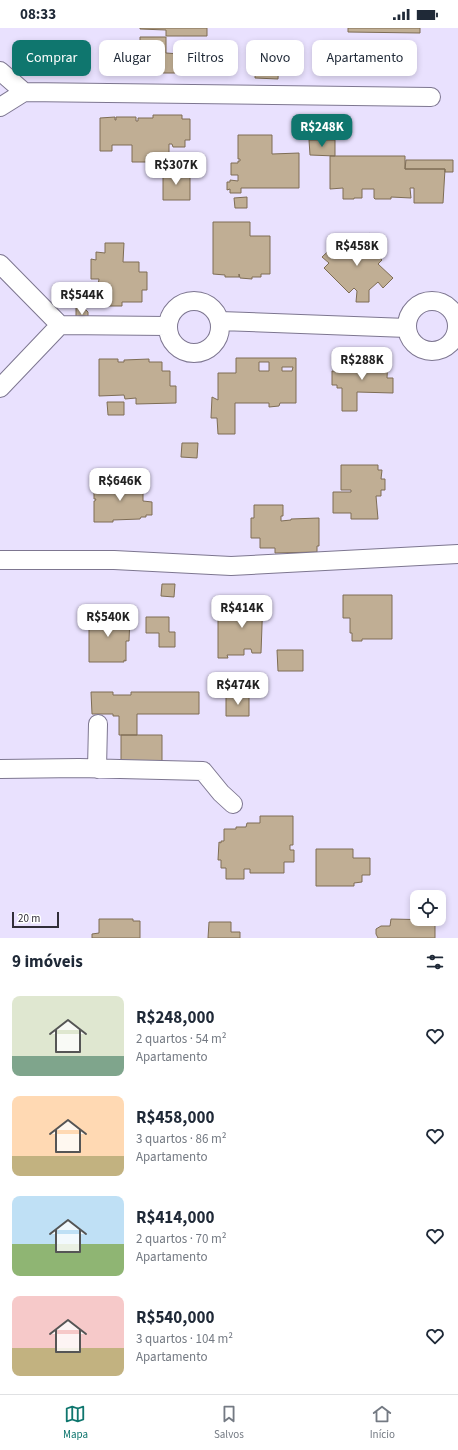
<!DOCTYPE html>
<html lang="pt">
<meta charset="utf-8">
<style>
body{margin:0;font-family:"Source Sans 3",sans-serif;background:#f6f6f7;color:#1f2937;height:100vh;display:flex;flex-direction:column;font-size:15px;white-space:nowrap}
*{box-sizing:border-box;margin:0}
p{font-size:13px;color:#747a83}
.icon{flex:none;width:22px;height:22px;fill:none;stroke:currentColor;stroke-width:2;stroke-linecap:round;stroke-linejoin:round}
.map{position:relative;height:910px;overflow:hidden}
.drawer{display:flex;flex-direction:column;background:#fff;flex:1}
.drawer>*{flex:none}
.hud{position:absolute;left:12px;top:12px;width:434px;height:36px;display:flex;gap:8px}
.controls{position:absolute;left:410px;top:862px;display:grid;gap:8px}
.controls a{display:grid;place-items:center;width:36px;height:36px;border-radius:8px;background:#fff;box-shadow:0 2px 6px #0003;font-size:20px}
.scale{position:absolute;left:12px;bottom:10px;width:47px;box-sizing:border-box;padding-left:4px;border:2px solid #312e39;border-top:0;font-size:11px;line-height:14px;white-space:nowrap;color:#312e39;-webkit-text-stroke:3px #fff;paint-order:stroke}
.price{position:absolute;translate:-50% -34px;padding:0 9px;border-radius:8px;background:#fff;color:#222;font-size:13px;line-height:26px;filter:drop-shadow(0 1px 2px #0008)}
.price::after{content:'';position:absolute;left:50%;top:24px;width:12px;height:9px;margin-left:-6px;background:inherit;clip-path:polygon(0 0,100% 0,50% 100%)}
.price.active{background:#0f766e;color:#fff}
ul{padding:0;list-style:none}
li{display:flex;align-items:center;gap:12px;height:100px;padding:0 12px}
li span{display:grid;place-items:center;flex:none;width:112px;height:80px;border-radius:8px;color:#555}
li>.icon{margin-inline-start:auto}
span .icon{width:48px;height:48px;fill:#fffc;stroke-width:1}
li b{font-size:17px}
h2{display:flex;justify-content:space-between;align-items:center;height:48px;padding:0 12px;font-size:17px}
.tag{padding:0 14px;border-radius:8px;background:#fff;box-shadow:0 2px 6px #0003;font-size:14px;line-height:36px}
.tag.active{background:#0f766e;color:#fff}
.status{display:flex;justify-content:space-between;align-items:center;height:28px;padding:0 20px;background:#fff;direction:ltr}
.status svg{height:11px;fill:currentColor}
.tabs{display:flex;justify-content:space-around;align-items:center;height:56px;border-top:1px solid #e0e1e3;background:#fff;font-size:11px;color:#747a83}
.tabs a{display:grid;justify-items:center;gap:2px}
.tabs .active{color:#0f766e}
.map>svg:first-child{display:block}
.building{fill:#c0ae94;stroke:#7e6d55;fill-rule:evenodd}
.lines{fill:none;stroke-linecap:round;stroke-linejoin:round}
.minor-casing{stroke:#7d7690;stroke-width:20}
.minor{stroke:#fff;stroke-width:18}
</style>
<div class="status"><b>08:33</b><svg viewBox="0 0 49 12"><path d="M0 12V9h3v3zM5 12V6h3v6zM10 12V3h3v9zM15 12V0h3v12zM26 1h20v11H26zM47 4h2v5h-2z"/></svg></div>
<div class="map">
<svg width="458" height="910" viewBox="0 0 458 910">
<rect width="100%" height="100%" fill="#e9e1fe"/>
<path class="building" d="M140,0H207V8H166V2L140,1Z
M348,0H420V5L348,4Z
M140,9H166V25L180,26V45H135V26H140Z
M256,26L279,27L278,51L255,50Z
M153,87H182V91H190V112H185V119H173L172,116H169V134H132V117H112V123H100V90L115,89V92H116V89H136V93H138V90H153Z
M238,107H272V126L299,125V160H241V165H230V161L227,162V154H230V152L238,153V147H231V135H238V133H240V131H238Z
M309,112H335V128L310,127Z
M330,128H405V141H445L443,175H414V160H410L411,170L391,169V171H375L374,170V161H362V170H354V171H343V160L330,161Z
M406,132H453V144H445V141H405Z
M163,145H190V172H163Z
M247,169V180H235L234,170Z
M213,194H250V208H270V246H261V249H252V251L240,250L239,246V249H225V247L213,246Z
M369,205L379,214L372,221L382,232L378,236L393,250L383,260L378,254L369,262V274H356L357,263L354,260L349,265L324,240L329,235L322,229L341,211L350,219L344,224L348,226Z
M105,215H124L123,234H139V244H147V262H142V274H122V278H109V275H98V259H100V257H98L99,251H91V231L96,232V224L105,225Z
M76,277H81L88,284V298L76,297Z
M363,329H378V336H380V332L388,331L387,350H393V365L357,364V383H342V360H337V357H332V343H342V339H363Z
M236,330H296V375H280L279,378L269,379V375H235V406H218L217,390H211L212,369L218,372V345H236ZM259,334H269V343H259ZM282,339H293L292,343H282Z
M99,331H118V334H124V332L149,331V334H162V343H170V358H176V375L136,376V370L125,371L124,367L99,368Z
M107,374H124V387H108Z
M182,415H198L197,430L181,429Z
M341,437H378V442H382L381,451H385V462H381V468H376L378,491H351V485H333V464H351V462H341Z
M102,449L117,450V457L143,458V473L152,474V487H146V489H141L140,491L113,492V494H94V473H95L96,471H94V463L102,462Z
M254,477H283V488H281V493L291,492V491L319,490V518H317V524L275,525V520H260V510H251V490H254Z
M162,556H175L174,569L161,568Z
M343,567H392V611H362V613H352V605H350V590H343Z
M237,570H263L261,625H252L251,621H244V627H227L228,630H218V589H238Z
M89,588H130L129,613H126V633L124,632V634H89Z
M146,589H169V604H175V619H159V605H146Z
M277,622H303V643H278Z
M91,664H113V667H131V664H199V686H137V707H119V688H113V686H92Z
M226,669H249V688H226Z
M121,707H162V738H121Z
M260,788H293V817H290V822H294V834H284V845H250V841H244V851H226V840H221V832H218L219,814L221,815V813H224V801H236V799H246L247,795H260Z
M316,821H353V830H370V847H362V854L354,855V858H316Z
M99,891H133V893H140V910H92V906L99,905Z
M391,891L435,892V910H378L376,906V901L381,898H390Z
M209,894H231V904H240V910H208Z"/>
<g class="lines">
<defs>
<path id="minor" d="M0,43L24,64
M0,79L24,64L431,69
M0,236L60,297L167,298
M168 299a26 26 0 1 1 52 0a26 26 0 1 1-52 0Z
M407 298a25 25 0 1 1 50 0a25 25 0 1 1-50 0Z
M220,293L407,300
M0,360L60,297
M0,532H114L231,538L458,526
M0,741L79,740L203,743L221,765L233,776
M97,741L98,696"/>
</defs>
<use href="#minor" class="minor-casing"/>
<use href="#minor" class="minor"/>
</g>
</svg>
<div class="controls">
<a><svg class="icon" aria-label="locate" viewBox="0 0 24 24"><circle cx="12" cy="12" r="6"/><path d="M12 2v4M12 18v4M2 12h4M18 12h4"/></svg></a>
</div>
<div class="scale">20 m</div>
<b class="price active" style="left:322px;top:120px">R$248K</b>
<b class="price" style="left:176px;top:158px">R$307K</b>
<b class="price" style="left:357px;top:239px">R$458K</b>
<b class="price" style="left:82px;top:288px">R$544K</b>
<b class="price" style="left:362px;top:353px">R$288K</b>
<b class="price" style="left:120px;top:474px">R$646K</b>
<b class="price" style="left:242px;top:601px">R$414K</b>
<b class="price" style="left:108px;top:610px">R$540K</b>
<b class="price" style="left:238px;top:678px">R$474K</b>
<div class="hud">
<a class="tag active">Comprar</a>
<a class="tag">Alugar</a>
<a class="tag">Filtros</a>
<a class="tag">Novo</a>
<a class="tag">Apartamento</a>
</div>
</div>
<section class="drawer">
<h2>9 imóveis<svg class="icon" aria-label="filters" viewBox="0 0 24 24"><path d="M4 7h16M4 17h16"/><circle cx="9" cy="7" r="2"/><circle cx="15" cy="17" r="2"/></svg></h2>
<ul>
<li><span style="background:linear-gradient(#dfe7d0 75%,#7fa58c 0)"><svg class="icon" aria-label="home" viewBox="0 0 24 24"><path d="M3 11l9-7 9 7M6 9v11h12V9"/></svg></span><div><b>R$248,000</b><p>2 quartos · 54 m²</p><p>Apartamento</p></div><svg class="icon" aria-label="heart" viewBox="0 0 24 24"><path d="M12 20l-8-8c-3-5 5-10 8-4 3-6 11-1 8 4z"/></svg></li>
<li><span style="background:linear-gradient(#ffd9b3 75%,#c2b280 0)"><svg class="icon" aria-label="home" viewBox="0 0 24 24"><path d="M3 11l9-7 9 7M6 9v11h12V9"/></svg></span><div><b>R$458,000</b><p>3 quartos · 86 m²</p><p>Apartamento</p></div><svg class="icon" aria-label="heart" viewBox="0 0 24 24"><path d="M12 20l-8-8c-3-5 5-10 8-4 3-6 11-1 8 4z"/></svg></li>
<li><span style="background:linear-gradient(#bfe0f5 60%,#8fb573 0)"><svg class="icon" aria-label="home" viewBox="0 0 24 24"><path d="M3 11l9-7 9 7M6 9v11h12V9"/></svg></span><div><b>R$414,000</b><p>2 quartos · 70 m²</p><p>Apartamento</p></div><svg class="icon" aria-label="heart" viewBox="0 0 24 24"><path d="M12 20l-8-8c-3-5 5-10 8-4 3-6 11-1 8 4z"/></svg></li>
<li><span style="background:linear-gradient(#f6c9c9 65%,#c2b280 0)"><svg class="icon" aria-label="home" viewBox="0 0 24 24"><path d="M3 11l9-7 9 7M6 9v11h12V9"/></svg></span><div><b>R$540,000</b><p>3 quartos · 104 m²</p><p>Apartamento</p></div><svg class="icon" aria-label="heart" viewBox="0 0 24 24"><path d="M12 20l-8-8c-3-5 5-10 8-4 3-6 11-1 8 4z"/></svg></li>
</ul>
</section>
<nav class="tabs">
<a class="active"><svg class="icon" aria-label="map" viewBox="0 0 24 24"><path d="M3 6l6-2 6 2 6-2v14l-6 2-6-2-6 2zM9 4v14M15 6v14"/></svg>Mapa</a>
<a><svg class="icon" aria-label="saved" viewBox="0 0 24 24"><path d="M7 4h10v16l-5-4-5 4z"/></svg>Salvos</a>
<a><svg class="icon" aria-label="home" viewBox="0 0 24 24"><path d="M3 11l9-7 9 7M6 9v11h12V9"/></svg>Início</a>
</nav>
